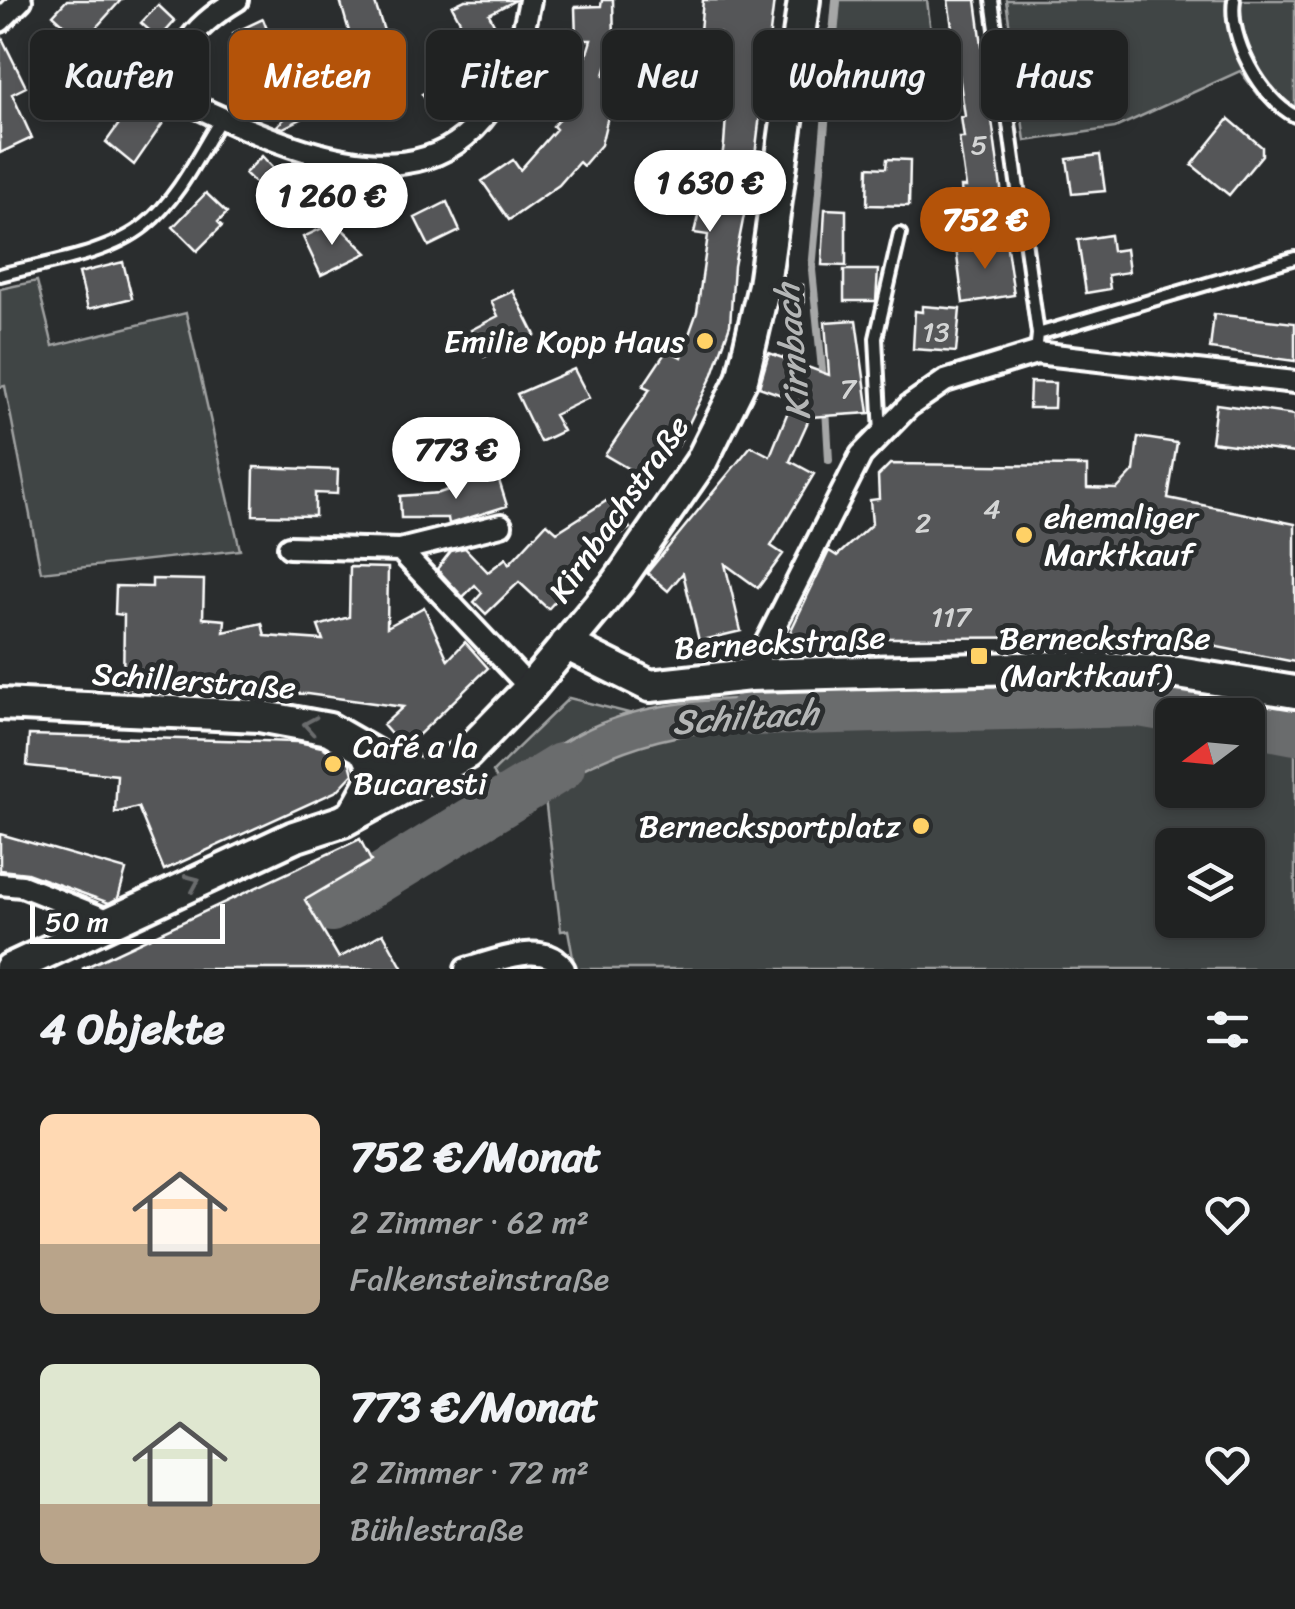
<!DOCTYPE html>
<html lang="de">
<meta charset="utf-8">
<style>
body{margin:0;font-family:Sriracha,sans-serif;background:#282a2a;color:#f1f3f6;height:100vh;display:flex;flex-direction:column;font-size:38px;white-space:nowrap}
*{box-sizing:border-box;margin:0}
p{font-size:32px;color:#a2a4a5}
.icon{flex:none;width:55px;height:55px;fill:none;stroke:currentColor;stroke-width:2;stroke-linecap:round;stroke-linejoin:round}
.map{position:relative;height:969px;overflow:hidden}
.side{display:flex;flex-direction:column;background:#202222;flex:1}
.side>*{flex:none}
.banner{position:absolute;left:30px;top:30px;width:1235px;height:90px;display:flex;gap:20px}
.needle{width:65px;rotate:254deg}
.fabs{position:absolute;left:1155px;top:698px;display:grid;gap:20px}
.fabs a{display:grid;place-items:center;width:110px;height:110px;border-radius:15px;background:#202222;box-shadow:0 5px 15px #0003,0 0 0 2px #3d3f40;font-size:50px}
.scale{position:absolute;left:30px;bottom:25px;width:195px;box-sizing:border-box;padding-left:10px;border:5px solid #fff;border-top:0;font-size:28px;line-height:35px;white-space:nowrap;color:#fff;-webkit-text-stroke:8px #2a2d2e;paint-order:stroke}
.price{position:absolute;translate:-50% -85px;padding:0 22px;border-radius:35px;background:#fff;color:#222;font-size:32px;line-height:65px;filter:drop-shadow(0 2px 5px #0008)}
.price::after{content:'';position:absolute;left:50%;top:60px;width:30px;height:22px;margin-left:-15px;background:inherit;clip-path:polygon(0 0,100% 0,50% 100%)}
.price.selected{background:#b45309;color:#fff}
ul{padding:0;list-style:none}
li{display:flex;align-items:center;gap:30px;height:250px;padding:0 40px}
li span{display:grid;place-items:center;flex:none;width:280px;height:200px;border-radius:15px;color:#555}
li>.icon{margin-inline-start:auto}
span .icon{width:120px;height:120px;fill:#fffc;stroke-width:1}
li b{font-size:42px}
h2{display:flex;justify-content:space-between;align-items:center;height:120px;padding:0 40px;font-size:42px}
.pill{padding:0 35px;border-radius:15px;background:#202222;box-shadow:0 5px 15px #0003,0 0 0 2px #3d3f40;font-size:35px;line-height:90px}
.pill.selected{background:#b45309;color:#fff}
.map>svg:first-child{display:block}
.green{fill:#414445;stroke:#a0a2a2;stroke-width:2.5;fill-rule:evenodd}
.water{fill:#6a6c6d;stroke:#a6a7a7;stroke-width:2.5}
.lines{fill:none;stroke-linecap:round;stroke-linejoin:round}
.stream{stroke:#a6a7a7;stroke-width:8}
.river{stroke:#6a6c6d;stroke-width:48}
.building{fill:#555758;stroke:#fff;stroke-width:2.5}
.lane-casing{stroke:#fff;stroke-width:18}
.street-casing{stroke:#fff;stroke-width:28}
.secondary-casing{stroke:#fff;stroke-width:38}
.lane{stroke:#2a2d2e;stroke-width:10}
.street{stroke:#2a2d2e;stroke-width:20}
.secondary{stroke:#2a2d2e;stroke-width:30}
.oneway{stroke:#6a6c6d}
.poi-dot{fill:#ffd166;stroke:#2a2d2e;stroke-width:4}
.labels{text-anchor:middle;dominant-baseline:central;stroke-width:10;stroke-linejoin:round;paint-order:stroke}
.number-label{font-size:28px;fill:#d4d5d5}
.poi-label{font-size:32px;fill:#fff;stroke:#2a2d2e;text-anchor:start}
.street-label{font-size:32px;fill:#fff;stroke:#2a2d2e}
.water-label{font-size:35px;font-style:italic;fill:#b4b6b6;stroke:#2a2d2e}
</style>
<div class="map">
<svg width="1295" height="969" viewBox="0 0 1295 969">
<rect width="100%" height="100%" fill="#2a2d2e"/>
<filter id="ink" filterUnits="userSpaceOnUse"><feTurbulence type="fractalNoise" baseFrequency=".01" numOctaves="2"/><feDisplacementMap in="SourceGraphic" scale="20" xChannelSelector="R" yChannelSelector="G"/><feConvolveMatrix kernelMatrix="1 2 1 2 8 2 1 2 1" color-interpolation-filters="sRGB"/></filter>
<g filter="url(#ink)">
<path class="green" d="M840,0H927L940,104L830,113Z
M1006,0H1295V123L1260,97L1240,71L1115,128L1025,141Z
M37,281L53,346L186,313L240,550L41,572L5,386L0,387V289Z
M569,698L629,713L571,737L499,783L493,772Z
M1124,716L1172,725V790H1248V739L1295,748V969H575L568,930L561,931L544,790C592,760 643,738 699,729ZM1172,845H1248V920H1172Z"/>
<path class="water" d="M814,696L815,723C681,730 631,735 514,808L499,783C532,763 563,739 599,724C667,696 742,699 814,696Z
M486,793L502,819L338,920L325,896Z"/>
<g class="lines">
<path class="stream" d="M823,379L812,270L836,0
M826,408L829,460"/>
<path class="river" d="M753,712L1140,703L1208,715
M1248,722L1295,731
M331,908L561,767"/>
</g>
<path class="building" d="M67,0H121L83,42L53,15Z
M340,0H374L390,49L386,51L390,61L382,66L397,99L370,111L360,90L283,128L277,126L321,82L358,63Z
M465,0H516L489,14L500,36L489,41L499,61L479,73L457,30L463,27L452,6Z
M602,0H613L614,40L604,75L617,79L601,145L583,166L579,162L559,185L509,220L482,181L513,160L520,170L556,129L553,126L571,106L591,40H576L575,7L601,6Z
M703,0H774L754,164L734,266L730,325L713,374L678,446L663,438L641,476L605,455L650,389L643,386L667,350L681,357L697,312L708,235L694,233L703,195L716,197L724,144L727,102L718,101L721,73L715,72L719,33L700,31Z
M948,0H976L1003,203L963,207L961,187H966L959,138H964L961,117L965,116Z
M158,5L175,21L159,39L141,23Z
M263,19L289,86L254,103L243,82L248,79L238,57L243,55L233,33Z
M0,34L26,87L12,94L32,138L0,153Z
M465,72L475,92L435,114L422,94Z
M136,100L163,123L134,165L106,142Z
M1229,119L1262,147V155L1229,195L1192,165Z
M1100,155L1105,191L1072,194L1067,159Z
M262,156L280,175L263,191L245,173Z
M887,159L910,160L909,206L867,205L868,167L886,168Z
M206,193L227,213L218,222L222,226L197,251L173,227Z
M447,202L460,231L429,246L415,218Z
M825,209L846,210V266L822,265Z
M335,222L367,253L321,275L303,237Z
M1110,235L1112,251L1126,249L1129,272L1108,275L1110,289L1086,293L1078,240Z
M1006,241L1014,295L963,303L956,248Z
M123,262L132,298L88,309L79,273Z
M844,270H878L876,301H844Z
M783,284L803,285L804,312L781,307Z
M513,291L535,335L484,357L471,330L498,316L491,301Z
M922,306L960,309L956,352L913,349L915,311L922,312Z
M1214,314L1295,323V361L1210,349Z
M856,320L869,413L810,417L790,461L814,474L771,546L783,554L758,588L725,564L741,631L699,641L683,573L668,591L647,573L751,446L770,456L793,399L759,387L769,353L829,375L825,322Z
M574,369L589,398L554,415L563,431L540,442L517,394Z
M1030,382L1055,383L1054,408H1029Z
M1216,404L1295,415V453L1211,442Z
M1138,437L1177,443L1168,498L1295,524V662L1202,644V637L877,638L848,640L849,653L781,651L829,551L837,556L872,524L870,500L879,499L878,476L890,464L1087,466V488L1117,489L1134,471Z
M254,467L338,470L337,494L315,493V516L253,515Z
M497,474L507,506L449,524L448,518H401L400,496L439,493Z
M611,498L630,528L575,563L583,571L548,609L519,582L486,614L474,602L482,593L475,585L463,597L437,569L451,551L465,548L488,572L506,558L509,564L547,523L557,532Z
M350,567L388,568L387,627L424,607L448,660L465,642L488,668L404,749L383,725L403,707L307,694L123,688L124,615L115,614L116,586L152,587V579L204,580L203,618L225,620L224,632L262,623L265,636L323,640L318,626L349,617Z
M29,735L298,742L322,747L350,763L353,774L337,791L164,870L138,807L115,813L117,775L27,766Z
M0,834L126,870L118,898L109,903L27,873L0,870Z
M360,839L371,861L305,900L339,958L383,933L403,969H82Z"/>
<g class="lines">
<defs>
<path id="lane" d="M992,0L1038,334
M1234,0C1228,38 1261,99 1295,116
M0,275C45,263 108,255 145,225C178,199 199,154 221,118
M1036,353L1038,334L1295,258
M881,434L876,338L900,234"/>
<path id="street" d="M237,0C197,24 161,56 191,104C347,178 489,221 530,0
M0,21L21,0
M289,547L400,550L501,525
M400,550L530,688
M750,675L861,455L909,406L945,381L1036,353L1295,382
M350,811L371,773L360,748
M0,884L22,886L110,921
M466,969C495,962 545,938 564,969"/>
<path id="secondary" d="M566,644L650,686L750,675L1062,667L1178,673L1295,692
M0,704L259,716L329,729L395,767L431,777
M10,969L294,837L343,821L467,753L530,688L618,582L701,462L742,379L764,285L804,0"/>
</defs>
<use href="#lane" class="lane-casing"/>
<use href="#street" class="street-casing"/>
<use href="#secondary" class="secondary-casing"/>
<use href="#lane" class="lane"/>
<use href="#street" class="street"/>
<use href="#secondary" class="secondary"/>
</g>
<defs><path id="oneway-chevron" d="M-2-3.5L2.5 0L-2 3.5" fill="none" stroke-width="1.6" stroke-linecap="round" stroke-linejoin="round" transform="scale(2.5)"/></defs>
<g class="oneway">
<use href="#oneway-chevron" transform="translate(310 725) rotate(-170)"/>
<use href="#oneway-chevron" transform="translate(193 882) rotate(-24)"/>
</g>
</g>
<g class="poi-dot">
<circle cx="705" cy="341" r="10"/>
<circle cx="1024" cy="535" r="10"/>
<rect x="969" y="646" width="20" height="20" rx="5"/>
<circle cx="333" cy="764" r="10"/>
<circle cx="921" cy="826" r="10"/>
</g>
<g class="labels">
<g class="number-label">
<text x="979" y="144">5</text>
<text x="936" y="331">13</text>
<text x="848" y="388">7</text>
<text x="992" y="508">4</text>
<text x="923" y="522">2</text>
<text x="951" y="616">117</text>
</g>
<g class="poi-label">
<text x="685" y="341" text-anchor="end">Emilie Kopp Haus</text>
<text x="1044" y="517">ehemaliger<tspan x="1044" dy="37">Marktkauf</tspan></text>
<text x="999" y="638">Berneckstraße<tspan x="999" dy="37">(Marktkauf)</tspan></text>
<text x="353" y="746">Café a la<tspan x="353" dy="37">Bucaresti</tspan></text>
<text x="901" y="826" text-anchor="end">Bernecksportplatz</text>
</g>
<g class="street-label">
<text transform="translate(619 509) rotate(-55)">Kirnbachstraße</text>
<text transform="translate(780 643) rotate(-3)">Berneckstraße</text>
<text transform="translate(194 681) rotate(4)">Schillerstraße</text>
</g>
<g class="water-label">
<text transform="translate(792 352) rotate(-95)">Kirnbach</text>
<text transform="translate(745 717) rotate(-4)">Schiltach</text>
</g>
</g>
</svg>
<div class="fabs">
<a><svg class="needle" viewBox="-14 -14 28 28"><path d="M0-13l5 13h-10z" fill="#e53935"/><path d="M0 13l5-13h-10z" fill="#a2a4a5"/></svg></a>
<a><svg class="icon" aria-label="layers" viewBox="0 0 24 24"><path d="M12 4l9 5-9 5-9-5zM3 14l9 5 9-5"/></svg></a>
</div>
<div class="scale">50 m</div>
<b class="price" style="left:710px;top:235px">1 630 €</b>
<b class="price" style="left:332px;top:248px">1 260 €</b>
<b class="price selected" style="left:985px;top:272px">752 €</b>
<b class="price" style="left:456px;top:502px">773 €</b>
<div class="banner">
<a class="pill">Kaufen</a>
<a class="pill selected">Mieten</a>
<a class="pill">Filter</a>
<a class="pill">Neu</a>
<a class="pill">Wohnung</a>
<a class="pill">Haus</a>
</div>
</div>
<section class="side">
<h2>4 Objekte<svg class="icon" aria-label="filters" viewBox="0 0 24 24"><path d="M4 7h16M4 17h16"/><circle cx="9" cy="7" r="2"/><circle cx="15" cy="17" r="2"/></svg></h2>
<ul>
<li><span style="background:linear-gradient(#ffd9b3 65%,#b9a48a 0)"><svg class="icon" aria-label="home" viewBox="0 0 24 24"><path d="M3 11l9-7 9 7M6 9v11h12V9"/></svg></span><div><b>752 €/Monat</b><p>2 Zimmer · 62 m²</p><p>Falkensteinstraße</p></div><svg class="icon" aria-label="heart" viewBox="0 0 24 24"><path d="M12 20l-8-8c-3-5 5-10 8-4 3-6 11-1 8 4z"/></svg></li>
<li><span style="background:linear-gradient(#dfe7d0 70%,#b9a48a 0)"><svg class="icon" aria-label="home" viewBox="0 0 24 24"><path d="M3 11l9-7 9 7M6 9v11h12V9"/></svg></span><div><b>773 €/Monat</b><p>2 Zimmer · 72 m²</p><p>Bühlestraße</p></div><svg class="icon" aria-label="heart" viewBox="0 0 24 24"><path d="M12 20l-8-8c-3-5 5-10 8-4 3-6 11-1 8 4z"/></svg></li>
</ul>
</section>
